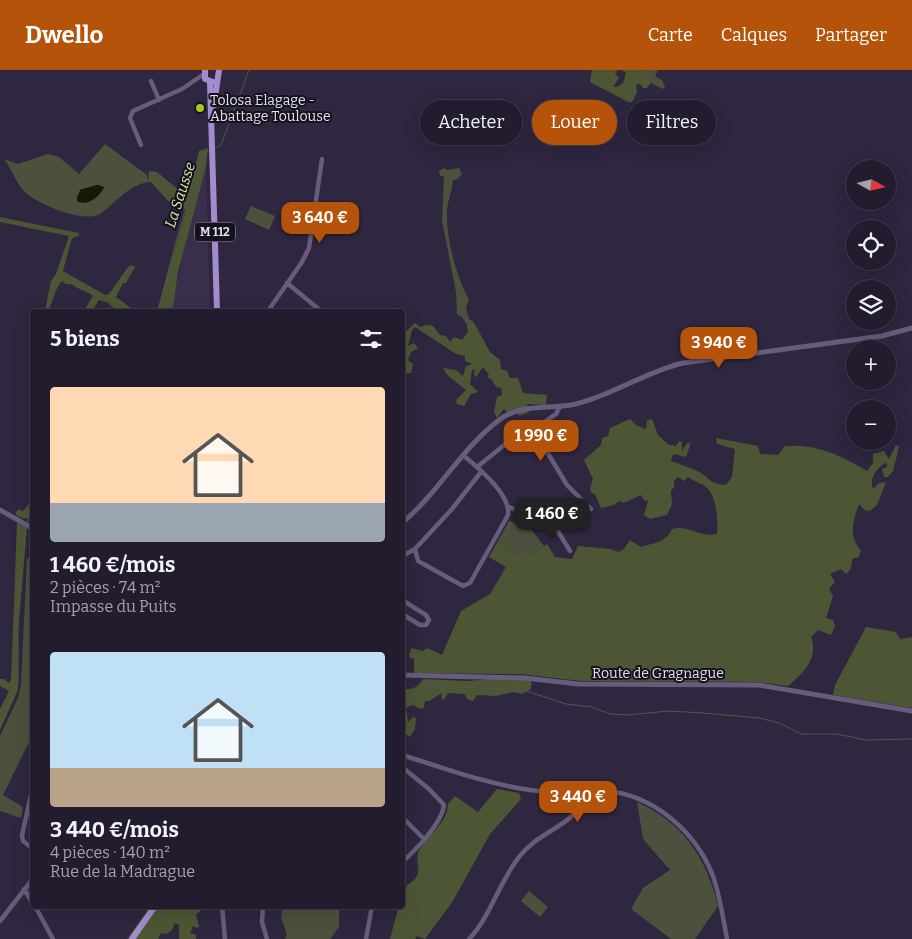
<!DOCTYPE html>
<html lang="fr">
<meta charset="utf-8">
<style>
body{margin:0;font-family:Bitter,serif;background:#2b2537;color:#f1f3f6;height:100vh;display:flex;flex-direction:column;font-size:19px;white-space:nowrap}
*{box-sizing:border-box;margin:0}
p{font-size:16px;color:#a3a1aa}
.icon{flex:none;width:28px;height:28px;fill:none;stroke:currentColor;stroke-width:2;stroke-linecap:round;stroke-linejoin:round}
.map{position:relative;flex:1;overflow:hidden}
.drawer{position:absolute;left:30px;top:239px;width:375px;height:600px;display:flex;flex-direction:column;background:#231c2f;border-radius:5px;box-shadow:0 5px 20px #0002,0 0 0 1px #403a4b}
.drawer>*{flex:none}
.hud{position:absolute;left:420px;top:30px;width:416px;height:45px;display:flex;gap:10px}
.needle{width:32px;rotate:98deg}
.tools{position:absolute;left:846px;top:90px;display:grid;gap:10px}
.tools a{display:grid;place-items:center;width:50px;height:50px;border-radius:50%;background:#231c2f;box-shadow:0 5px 20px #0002,0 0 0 1px #403a4b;font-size:25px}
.price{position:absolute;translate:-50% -42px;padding:0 11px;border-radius:10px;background:#b45309;color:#fff;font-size:16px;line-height:32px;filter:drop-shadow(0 1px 2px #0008)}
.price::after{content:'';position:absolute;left:50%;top:30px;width:15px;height:11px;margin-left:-8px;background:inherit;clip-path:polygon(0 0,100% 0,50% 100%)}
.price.selected{background:#222;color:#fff}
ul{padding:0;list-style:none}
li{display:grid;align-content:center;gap:10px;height:265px;padding:0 20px}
li span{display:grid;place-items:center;height:155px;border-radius:5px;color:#555}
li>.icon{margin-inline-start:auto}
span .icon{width:90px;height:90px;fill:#fffc;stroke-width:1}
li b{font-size:21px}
h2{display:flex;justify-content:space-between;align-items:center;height:60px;padding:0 20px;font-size:21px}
.pill{padding:0 18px;border-radius:22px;background:#231c2f;box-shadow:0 5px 20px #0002,0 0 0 1px #403a4b;font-size:18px;line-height:45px}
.pill.selected{background:#b45309;color:#fff}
header{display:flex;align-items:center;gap:30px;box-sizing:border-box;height:70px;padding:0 25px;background:#b45309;color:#fff}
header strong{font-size:24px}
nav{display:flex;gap:28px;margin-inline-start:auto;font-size:18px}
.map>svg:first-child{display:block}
.built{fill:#392f4d}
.green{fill:#4b513c}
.forest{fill:#4d5634}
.water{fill:#151b00;stroke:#535648}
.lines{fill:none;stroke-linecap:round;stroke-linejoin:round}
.stream{stroke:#535648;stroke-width:1}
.minor{stroke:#675c7c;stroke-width:4.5}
.tertiary{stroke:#675c7c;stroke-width:5}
.primary{stroke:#a38bcd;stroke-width:6}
.poi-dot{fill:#a8c71d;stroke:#16121d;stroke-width:2}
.labels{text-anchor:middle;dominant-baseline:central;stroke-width:4;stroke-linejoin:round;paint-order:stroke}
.shield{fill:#16121d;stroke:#a6a1b0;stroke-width:1}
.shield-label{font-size:12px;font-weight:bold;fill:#e3deef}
.poi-label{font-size:14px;fill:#e3deef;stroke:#16121d;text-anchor:start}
.street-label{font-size:14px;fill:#e3deef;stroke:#16121d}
.water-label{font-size:15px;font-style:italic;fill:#d7e9a9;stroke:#16121d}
</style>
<header>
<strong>Dwello</strong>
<nav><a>Carte</a><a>Calques</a><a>Partager</a></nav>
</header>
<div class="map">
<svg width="912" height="869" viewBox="0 0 912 869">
<rect width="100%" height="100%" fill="#2f263f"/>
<path class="built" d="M206,97L210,241H170L193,142Z"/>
<path class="green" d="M643,0H658L655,6L662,10L665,17L663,19L651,13Z
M105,74L147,105L148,112C127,116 116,133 100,144C84,154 33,133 22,119C15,110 11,98 4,89L18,94L48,84L59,87L79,104Z
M443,98L448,100L459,98L462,104L458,109L453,110C452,118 450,126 448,133C443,159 456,207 469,229L466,238L469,249L473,251L467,255L462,247L457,244L456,222L442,151L444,106H440L439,101Z
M251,136L275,146L269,160L245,149Z
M509,451L530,458L544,476L529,486H514L506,477L498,471Z
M27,488L32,489V666L3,725L23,737L21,748L0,741V666L18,628L21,614Z
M637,732C682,752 707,788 718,836L695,869H671L631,839L643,818L670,800L643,769Z
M529,821L548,837L540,847L521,831Z
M283,836H339V857L330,869H285L287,864L281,848Z"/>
<path class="forest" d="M592,0H618L615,3L619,8L613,17H617L623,13L626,3L622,0H643L650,8L651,13L647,18H643L640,14L636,15L637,23L632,32H628L590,12Z
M208,78L206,97L178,202L173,237L170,241H157L186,140L168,131L151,112H148L149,101L157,102L187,127L199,81Z
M0,147L79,163V166L72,168L63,201L105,225L109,224L128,197L132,195L135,197L126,213H123L116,227L135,241C125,241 114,242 109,233L99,230L92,241H84L93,226C87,220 77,220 72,214H66L62,211C55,218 53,232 48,241H45L51,211L56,204L69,166L0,152Z
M473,251L490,282L500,290L501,299L507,301L510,308H518L523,323L547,325L546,335L527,334L529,342L519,346L517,339L507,342L504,339L497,348L494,342L497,327L502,325L501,318L496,317L492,310L487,307L489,305L483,297L476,307L474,306L475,299L472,300L470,314L478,322L471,324L464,336L457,334L456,330L466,320L448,306L443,298L456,300L463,306L466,296L472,294L465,291V286L456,284L415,257L412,260L408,276L414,273L418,278L411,282L408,290L413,294L411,303H406L403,293V264L415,253L421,257L426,255L433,256L440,265L446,266L450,272L454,267L462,270L468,262L467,255Z
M630,349L636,355L646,359L647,350L652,349L658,365L669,375H674L675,377L679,371L682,372V381L688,372L690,375L686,387L675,384L672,386L671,391C681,395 693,398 701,403C712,411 711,414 726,415L732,407L735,379L717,374L716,368L758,376L760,384L778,385L785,376C817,374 840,385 867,401L873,393V384L884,381L889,389L896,375L899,377L893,401L888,407H884L882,399L887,397L886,392C877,399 869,407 873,419L879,413L886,412L877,435L870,441L865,440L859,434C853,451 848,465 861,481L858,488H853L850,500L846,504L841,499L830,504L835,512L829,519L833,526L826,548L833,550L835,556L831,565L818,560L811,567C819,588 803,604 788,616L759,612L581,611L521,604L414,603V589L409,587L411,578L423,581L427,578L442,585L461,541L490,524L506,497L489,487L498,471L506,477L514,486H529L547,474L555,487L572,489L578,476L611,479L618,482L624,479L630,470L641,477C653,473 667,472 672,459C687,454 701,468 717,464C718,451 717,426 706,417C701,413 693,411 688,407L684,411L678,407L674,411V417L671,421L672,434L667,445L650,449L644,445L648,431L644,430L641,425L624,433L619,431L614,435L601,438L595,424L592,423L590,419L593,409L584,390L601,375L602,368L608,366L610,358Z
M32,430V447L24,449L16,445V442L19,439L23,441Z
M17,453L27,458L18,562V620L0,660V639L9,621L0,616V609H4L9,613L11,610Z
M866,557L896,562L900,569L912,567V638L833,625L835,615Z
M521,607L529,610L532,613L530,620L522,624L513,622L496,626L477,625L473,631L467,629L465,624L448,623L444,630L441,628L442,623L429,631H425L424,638L420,639L413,635L406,638L408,652L413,647L416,648L415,659L410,667L403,662L404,619C412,620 419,617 423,609L467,611Z
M497,719L519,723L521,729L490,764L453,831L425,869L417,866L415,869H390L399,836H402L407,815C427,804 413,791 419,781C427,765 448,753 448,734L455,726L478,742Z
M159,836H202L200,842L196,844L199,857L196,858L193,856L190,863L196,865V869H179V855L175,853L172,860L167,864L161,863L158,869H127L150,837L154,841Z"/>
<path class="water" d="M98,114L105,117C100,127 88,137 77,132L76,128L80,119Z"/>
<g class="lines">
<path class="stream" d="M214,79L221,75L249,0
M159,241C167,203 177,166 189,128C193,113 197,95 206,81L210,80
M27,452L32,440
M402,632L421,619L432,616L493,618L526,621L566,634L592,637L610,644L627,645L669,641L703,643L759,648L779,653L801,664H837L866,670L912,669
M0,656L18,612V537L26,456"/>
<path class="minor" d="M151,11L159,30
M141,75L130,48L133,41L182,19L204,4
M287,213L321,241
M268,241L302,192L309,178L322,89
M560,336L556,344L541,354L538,367L567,415L591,439
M463,385C478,398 511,424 508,445L470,513L463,516L418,491L415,479L452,439L481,402
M477,397L508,372L531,363
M509,437L545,452L575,433
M550,448L570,481
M402,486L415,479
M402,530L426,545L429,550L426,555H420L402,544
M402,685C444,698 487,714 530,720C555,724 581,718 606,721C654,725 696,762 713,806C720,826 723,848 727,869
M402,697L429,719L444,735C442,753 415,781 402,792
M32,721L22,765L23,771L32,778
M564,721L573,734V745L589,730L594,720
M402,747L424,769
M24,819L32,832
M35,836L53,869
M222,836L225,869
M263,836L262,852L267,869
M0,851L32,810
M366,869L372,836
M469,869C489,849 500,811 519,787C534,767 556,761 573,745"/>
<path class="tertiary" d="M0,440L32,458
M402,453C439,422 461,379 499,350C521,333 550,340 576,334C613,325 645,302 683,293L882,266L912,258
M402,605L525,608L578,614L759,615L912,641"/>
<path class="primary" d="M205,0V9L213,12
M210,12L217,241
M214,35L219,0
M132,869L155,836"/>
</g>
<circle class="poi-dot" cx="200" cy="38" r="5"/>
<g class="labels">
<rect class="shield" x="195" y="152.5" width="40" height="19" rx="4"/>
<g class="shield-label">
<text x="215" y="162">M 112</text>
</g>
<g class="poi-label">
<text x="210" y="30">Tolosa Elagage -<tspan x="210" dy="16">Abattage Toulouse</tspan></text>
</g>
<g class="street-label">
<text x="658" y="603">Route de Gragnague</text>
</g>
<g class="water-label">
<text transform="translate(180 125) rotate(-72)">La Sausse</text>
</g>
</g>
</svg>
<div class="tools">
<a><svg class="needle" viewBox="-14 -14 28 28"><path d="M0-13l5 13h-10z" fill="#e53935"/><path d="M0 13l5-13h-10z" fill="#a3a1aa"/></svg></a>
<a><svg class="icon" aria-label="locate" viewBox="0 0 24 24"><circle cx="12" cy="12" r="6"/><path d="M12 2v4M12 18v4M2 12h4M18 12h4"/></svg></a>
<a><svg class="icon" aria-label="layers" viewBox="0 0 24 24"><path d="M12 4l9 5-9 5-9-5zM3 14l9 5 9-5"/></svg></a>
<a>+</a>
<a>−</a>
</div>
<b class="price" style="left:320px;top:174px">3 640 €</b>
<b class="price" style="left:719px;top:299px">3 940 €</b>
<b class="price" style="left:541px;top:392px">1 990 €</b>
<b class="price selected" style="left:552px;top:470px">1 460 €</b>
<b class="price" style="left:578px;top:753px">3 440 €</b>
<div class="hud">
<a class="pill">Acheter</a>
<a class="pill selected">Louer</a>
<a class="pill">Filtres</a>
</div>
<section class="drawer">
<h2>5 biens<svg class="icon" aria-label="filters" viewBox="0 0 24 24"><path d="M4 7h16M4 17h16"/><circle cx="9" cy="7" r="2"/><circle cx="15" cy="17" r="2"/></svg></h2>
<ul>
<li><span style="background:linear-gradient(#ffd9b3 75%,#9aa5b1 0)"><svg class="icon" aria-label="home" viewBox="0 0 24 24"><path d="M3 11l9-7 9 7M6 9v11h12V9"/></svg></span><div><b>1 460 €/mois</b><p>2 pièces · 74 m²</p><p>Impasse du Puits</p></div></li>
<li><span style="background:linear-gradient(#bfe0f5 75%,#b9a48a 0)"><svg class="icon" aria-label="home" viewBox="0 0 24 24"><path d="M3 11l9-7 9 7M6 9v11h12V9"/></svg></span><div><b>3 440 €/mois</b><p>4 pièces · 140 m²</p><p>Rue de la Madrague</p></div></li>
</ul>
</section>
</div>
